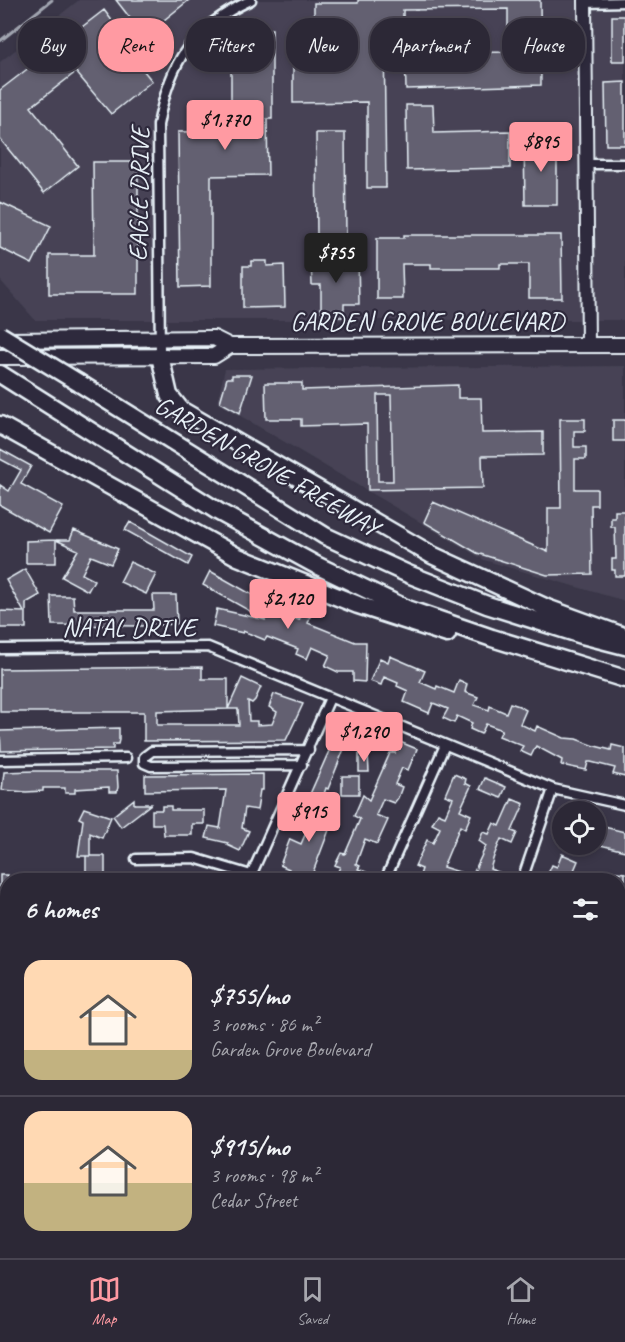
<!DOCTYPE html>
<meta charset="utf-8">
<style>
body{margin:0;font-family:Caveat,sans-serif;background:#383442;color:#f1f3f6;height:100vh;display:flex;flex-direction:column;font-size:22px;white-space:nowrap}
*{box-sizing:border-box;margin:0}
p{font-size:20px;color:#a6a6ad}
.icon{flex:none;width:33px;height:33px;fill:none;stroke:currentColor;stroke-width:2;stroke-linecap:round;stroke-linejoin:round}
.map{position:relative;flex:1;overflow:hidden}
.side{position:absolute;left:0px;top:873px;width:626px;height:386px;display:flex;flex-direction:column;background:#2c2836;border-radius:24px 24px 0 0;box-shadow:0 3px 9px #0003,0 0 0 2px #484451}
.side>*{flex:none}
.guide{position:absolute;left:18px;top:18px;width:590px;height:54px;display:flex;gap:12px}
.fabs{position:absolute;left:552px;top:801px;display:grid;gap:12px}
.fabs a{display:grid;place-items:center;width:54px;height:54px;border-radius:50%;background:#2c2836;box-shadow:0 3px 9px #0003,0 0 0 2px #484451;font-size:30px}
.price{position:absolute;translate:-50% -51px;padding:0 14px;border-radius:6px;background:#ff9aa2;color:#111;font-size:20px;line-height:39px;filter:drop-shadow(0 2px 3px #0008)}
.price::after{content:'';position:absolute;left:50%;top:36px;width:18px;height:14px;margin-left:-9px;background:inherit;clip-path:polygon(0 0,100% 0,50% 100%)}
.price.selected{background:#222;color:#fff}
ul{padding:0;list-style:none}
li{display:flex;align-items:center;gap:18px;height:150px;padding:0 24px}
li+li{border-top:2px solid #484451}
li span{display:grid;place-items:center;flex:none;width:168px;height:120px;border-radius:18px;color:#555}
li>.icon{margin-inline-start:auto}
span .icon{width:72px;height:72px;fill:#fffc;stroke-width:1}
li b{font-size:26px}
h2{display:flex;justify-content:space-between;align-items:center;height:72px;padding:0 24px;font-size:26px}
.tag{padding:0 21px;border-radius:24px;background:#2c2836;box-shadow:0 3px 9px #0003,0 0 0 2px #484451;font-size:21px;line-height:54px}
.tag.selected{background:#ff9aa2;color:#111}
.tab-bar{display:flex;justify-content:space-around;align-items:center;height:84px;border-top:2px solid #484451;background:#2c2836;font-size:16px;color:#a6a6ad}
.tab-bar a{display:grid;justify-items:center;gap:3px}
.tab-bar .selected{color:#ff9aa2}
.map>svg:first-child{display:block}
.built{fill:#464354}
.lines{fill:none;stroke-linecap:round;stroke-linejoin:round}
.stream{stroke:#a2a6b1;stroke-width:3}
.building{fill:#636171;stroke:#e8f1f8;stroke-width:1.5;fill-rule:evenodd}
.street-casing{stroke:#e8f1f8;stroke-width:13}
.secondary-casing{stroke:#e8f1f8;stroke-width:16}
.primary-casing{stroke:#e8f1f8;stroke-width:18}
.highway-casing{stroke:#e8f1f8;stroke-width:21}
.street{stroke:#2f2a3d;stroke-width:8}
.secondary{stroke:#2f2a3d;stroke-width:12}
.primary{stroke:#2f2a3d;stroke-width:14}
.highway{stroke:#2f2a3d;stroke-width:16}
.highway-bridge-casing{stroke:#e8f1f8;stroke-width:21;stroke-linecap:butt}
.highway-bridge{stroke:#2f2a3d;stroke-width:16}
.labels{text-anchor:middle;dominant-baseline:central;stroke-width:4.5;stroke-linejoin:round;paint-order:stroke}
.street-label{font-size:26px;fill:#e8f1f8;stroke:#2f2a3d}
</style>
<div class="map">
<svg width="625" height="1258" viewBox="0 0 625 1258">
<rect width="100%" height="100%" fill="#3a3648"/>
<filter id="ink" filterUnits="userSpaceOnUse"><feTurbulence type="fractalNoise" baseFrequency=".0167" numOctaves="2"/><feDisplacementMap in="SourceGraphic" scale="12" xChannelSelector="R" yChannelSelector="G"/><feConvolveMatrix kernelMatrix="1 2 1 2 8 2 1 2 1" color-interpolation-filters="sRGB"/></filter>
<g filter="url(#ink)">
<path class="built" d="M79,0H625V320H35L0,280V62Z
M625,366V601L484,560L217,402L225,369Z"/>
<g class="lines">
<path class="stream" d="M0,41L52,0"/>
</g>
<path class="building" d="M116,0H189L144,36Z
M358,0H540L541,85L406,89L405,54L508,52V9L403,10V38H384L386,188H367V102L293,103V50H314V3H358Z
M104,10L123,35L118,39L152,81L111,114L76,72L31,107L78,166L44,193L0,139V90Z
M612,16H625V61H612Z
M272,29V119H267L268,175L211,176V286L180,287L178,132L231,131V30Z
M625,82V145H606L605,83Z
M406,105H433L434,133L510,131V168L407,170Z
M316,133H345L346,236H317Z
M524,141H557V205H525Z
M93,162H138V294H49V255H94Z
M0,202L51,226L32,264L0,248Z
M404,235H561L562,298H529V264H500V268H431V264H402L403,299H377V238H404Z
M311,258H358L359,304H344V317H321V285H312Z
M251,261H267V266L284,265L285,307L243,308V266H251Z
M232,375H252L240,413L220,402L227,378H232Z
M265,383H302V390L458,385V398H481L482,433L543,432V455L482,456L483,488L368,490L367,424L301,426V419H266ZM377,395H391L393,481H378Z
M560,419H585V431H574V447H586V459H575V489H597V505H591L592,574L547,575L477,553L424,522L433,502L548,552V508H561Z
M613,420H625V441H613Z
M0,449L31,466L21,484L63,507L49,533L0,505V485L9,491L21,470L0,459Z
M615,511H625V576H615V570H612V559H616L615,527H611V518H615Z
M130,522L192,557L188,565L125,530Z
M74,530L118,549L111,564L91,556L82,574L94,580L88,591L62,577L78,550L56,540H70Z
M56,540V563H26V541Z
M130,562L156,574L146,594L120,582Z
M25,569L40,595L26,603V628H0V611L24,612L6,580Z
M210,571L258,598L255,604L299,620L302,614L310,617L308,623L355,642H366L365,682L353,681V672H338L325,666L330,655L312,647L307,659L296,654L298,649L267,637L265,640L243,631V633L213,626L217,609L266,620L203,585Z
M153,595H176L177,624L141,626L52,625L51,596H73L74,610H154Z
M390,656L425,671L420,682L436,689L437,686L454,693L459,680L467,684L465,692L478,697L474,705L489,710L490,706L506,713L510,703L519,706L526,710L520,724L535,731L537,726L564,738L576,739L595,746L611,750L612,745L625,748V777L613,774L615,768L591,762H588L586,770L561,765L562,760L536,746L531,756L520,751L523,746L499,736L502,730L486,724L481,734L470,729L472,723L457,716L454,723L443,718L448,709L433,703L429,713L404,702L408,691L397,686L398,683L384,677L381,685L370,681L380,658L388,662Z
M202,667V679H228V709L157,711V725H239L238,709H228L242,678L261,687L255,700L252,703L248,701L249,721H257V725L272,724L277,712L269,707L274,694L303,704L286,740L144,741V712H0V669Z
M341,724L352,729L328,789L326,788L324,794H310Z
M119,728V740L118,744H113V749L1,751L0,731Z
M378,733L417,749L408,770L402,768L395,784L402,787L398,798L394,803L383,799L376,815L388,820L377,844L365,839L356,864L360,866L358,869L366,872L362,880H334L340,867L335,865L341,853L345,854L360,819L354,816L363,795L369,800L390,753H396L373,743Z
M359,754H368L369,772H359Z
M35,771H117L118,787L117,792H109V787L75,789V793H65V788H43V791L26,792L2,790L4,772Z
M263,774V790H260L257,810L245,808L242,828L249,831L240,851L227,845L228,843L206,838L209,826L220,828L226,790L145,791V775Z
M454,774L466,779L465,783L471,786L460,810L471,815L465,829L460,826L443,867L472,876L486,846L479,841L483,832L489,834L494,823L500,826L512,799L524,804L512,831L517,833L512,844L501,839L494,856L490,869L501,873L498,880H453L440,874L438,880H422L424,877L420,875L422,869L415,866L427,840L433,843L440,828L432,824L438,813L445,816L453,798L445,795Z
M342,776H359V794H342Z
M485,778L506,787L501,798L480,789Z
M309,797L337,809L310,880H284L289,869L280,865L290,839L301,844L315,812L304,807Z
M134,799V804H151L121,827L113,816Z
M162,806H171V810H204V824H192V835H164L163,824H152V810H162Z
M84,808L111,817L102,838L90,833V856H78L83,820L79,818Z
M596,825L625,832V851L596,844Z
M562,854L578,861L572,875H569L567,880H545L552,865L557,867Z
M86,856H105V878L86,880Z
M600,870L625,873V880H604L598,877Z
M0,875H8V922H0Z
M0,937H8V1015H0Z
M0,1067H8V1091H0Z"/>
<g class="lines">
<defs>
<path id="street" d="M585,3L625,2
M586,164H625
M160,356L158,125C170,61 191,28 251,0
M0,649L208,647L553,789L625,805
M0,760L126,758
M302,765L151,766L144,763V757L152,751L309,750
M136,859L194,858L251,875
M249,880L330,698
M385,880L445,745
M522,880L553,789
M618,971L625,955
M618,1110H625
M0,1113H8
M0,1238H8
M618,1246H625
M435,1251V1258
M563,1251V1258"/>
<path id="secondary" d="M585,0L588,345"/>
<path id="primary" d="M5,340L214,338L230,346L625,345
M0,357L214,356L230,346"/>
<path id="highway" d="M160,356L169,395L181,410L432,555L547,608L621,635
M0,374L219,512L316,565L407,609L492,638L625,679
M79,383L325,536L408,574L487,605L582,635L625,646
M0,425L238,557L358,605L447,634"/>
</defs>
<use href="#street" class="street-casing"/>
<use href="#secondary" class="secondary-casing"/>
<use href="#primary" class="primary-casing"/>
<use href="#highway" class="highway-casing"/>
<use href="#street" class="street"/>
<use href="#secondary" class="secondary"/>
<use href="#primary" class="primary"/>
<use href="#highway" class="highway"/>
<defs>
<path id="highway-bridge" d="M0,335L79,383"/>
</defs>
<use href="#highway-bridge" class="highway-bridge-casing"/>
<use href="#highway-bridge" class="highway-bridge"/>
</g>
</g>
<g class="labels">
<g class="street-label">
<text transform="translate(139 194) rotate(-89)">EAGLE DRIVE</text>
<text x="427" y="321">GARDEN GROVE BOULEVARD</text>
<text transform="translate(267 466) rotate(30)">GARDEN GROVE FREEWAY</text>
<text x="129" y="627">NATAL DRIVE</text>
</g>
</g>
</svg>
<div class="fabs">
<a><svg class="icon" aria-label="locate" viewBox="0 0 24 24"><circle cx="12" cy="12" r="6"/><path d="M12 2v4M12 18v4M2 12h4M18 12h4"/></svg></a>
</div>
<b class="price" style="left:225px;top:151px">$1,770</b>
<b class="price" style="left:541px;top:173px">$895</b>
<b class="price selected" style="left:336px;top:284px">$755</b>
<b class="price" style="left:288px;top:630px">$2,120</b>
<b class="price" style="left:364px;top:763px">$1,290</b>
<b class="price" style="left:309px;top:843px">$915</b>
<div class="guide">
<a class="tag">Buy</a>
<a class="tag selected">Rent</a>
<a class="tag">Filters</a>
<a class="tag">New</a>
<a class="tag">Apartment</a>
<a class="tag">House</a>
</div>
<section class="side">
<h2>6 homes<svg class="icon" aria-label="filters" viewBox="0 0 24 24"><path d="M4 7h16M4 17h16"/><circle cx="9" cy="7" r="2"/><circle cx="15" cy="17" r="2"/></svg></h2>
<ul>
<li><span style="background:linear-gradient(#ffd9b3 75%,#c2b280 0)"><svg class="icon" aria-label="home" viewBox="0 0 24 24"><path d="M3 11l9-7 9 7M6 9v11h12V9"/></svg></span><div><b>$755/mo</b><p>3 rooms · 86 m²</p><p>Garden Grove Boulevard</p></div></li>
<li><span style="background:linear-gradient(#ffd9b3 60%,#c2b280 0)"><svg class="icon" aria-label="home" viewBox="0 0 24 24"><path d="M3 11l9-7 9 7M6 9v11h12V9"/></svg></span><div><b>$915/mo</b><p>3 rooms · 98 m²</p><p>Cedar Street</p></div></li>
</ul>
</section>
</div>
<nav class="tab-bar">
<a class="selected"><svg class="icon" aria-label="map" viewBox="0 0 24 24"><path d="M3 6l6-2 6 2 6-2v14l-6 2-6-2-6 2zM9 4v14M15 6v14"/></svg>Map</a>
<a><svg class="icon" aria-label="saved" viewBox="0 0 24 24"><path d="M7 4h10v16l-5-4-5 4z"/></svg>Saved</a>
<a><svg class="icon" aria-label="home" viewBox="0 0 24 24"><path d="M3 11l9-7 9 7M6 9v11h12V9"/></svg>Home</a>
</nav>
